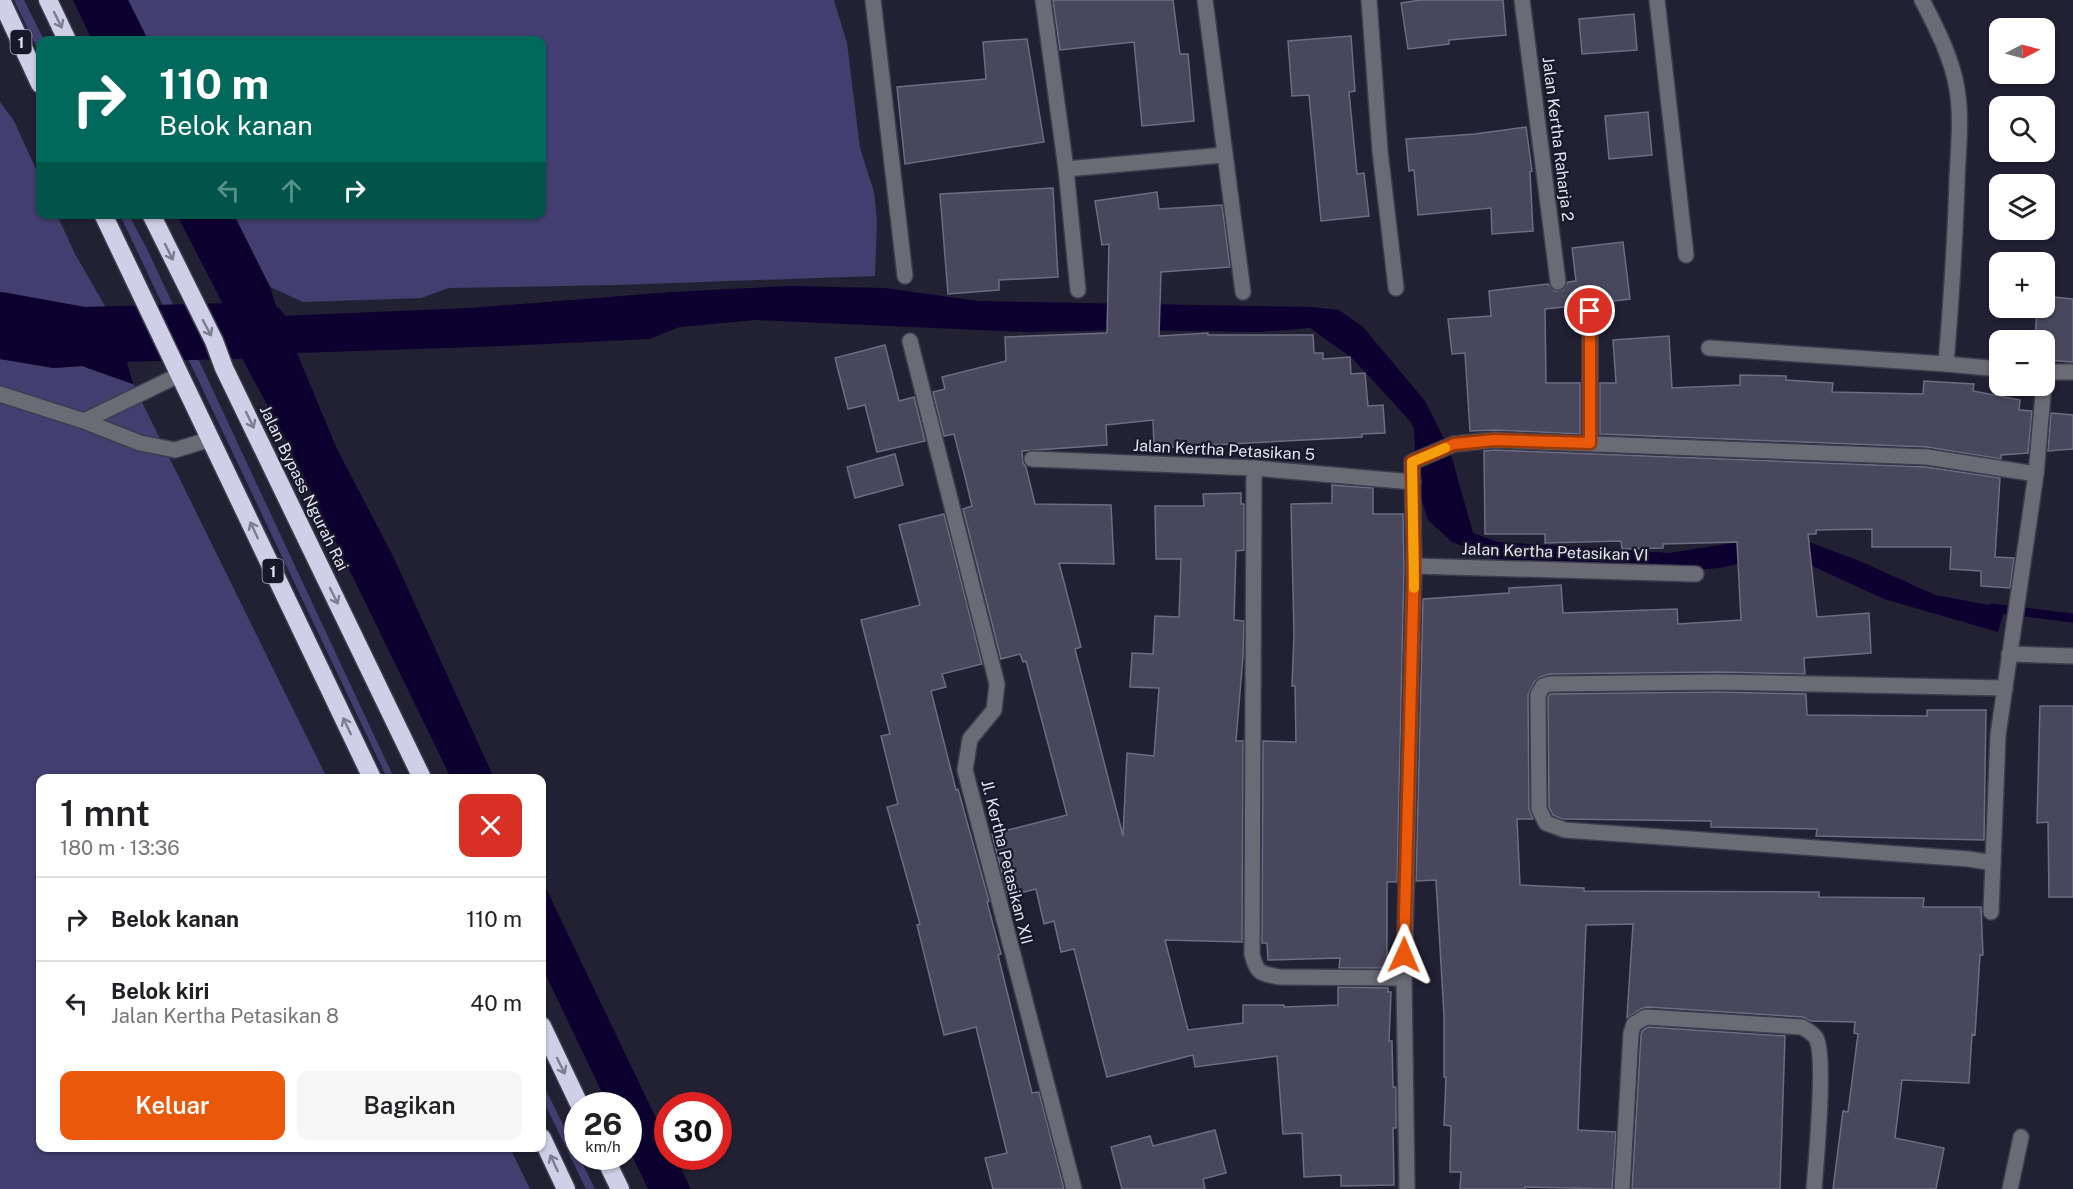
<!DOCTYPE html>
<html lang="id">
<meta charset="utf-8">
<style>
body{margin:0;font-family:"Public Sans",sans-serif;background:#f6f6f6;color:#202124;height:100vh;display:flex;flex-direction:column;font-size:22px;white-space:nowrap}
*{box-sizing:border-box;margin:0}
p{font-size:20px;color:#757577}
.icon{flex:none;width:33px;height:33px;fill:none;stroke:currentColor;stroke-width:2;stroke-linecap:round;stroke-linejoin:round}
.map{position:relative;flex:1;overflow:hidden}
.drawer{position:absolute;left:36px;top:774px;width:510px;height:378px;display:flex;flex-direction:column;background:#fff;border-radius:12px;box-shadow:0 2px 4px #0004}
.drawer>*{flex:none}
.top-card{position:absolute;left:36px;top:36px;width:510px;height:183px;border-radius:12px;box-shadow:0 2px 4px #0004;background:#00695c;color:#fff;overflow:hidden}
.needle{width:39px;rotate:84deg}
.tools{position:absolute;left:1989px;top:18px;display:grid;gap:12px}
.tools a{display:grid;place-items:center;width:66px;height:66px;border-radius:12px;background:#fff;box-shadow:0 2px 4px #0004;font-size:30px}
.speed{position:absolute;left:564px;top:1092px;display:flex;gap:12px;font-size:30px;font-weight:700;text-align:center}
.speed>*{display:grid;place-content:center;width:78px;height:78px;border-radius:50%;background:#fff;box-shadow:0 2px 4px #0004;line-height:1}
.speed small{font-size:15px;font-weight:400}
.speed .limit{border:9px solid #d22;background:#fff;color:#111}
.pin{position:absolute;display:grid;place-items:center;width:51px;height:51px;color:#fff;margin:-26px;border:3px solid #fff;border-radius:50%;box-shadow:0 2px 6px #0007}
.me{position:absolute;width:66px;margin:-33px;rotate:1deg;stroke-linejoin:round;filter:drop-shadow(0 0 4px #0008)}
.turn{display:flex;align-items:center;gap:21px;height:126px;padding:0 24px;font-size:27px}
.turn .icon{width:78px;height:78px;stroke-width:2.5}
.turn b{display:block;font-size:42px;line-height:51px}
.lanes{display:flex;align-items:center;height:57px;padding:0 24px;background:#0003;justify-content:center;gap:30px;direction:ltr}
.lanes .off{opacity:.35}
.round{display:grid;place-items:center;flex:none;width:63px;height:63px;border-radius:12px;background:#f6f6f6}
.overview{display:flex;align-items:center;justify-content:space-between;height:102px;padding:0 24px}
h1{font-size:36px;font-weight:600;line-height:45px}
.button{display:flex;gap:12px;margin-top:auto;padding:12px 24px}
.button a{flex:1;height:69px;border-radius:12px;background:#ea580c;color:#fff;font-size:24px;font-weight:600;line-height:69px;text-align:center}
.button a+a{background:#f6f6f6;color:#202124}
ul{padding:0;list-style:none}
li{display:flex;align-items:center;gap:18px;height:84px;padding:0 24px;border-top:2px solid #e0e0e0}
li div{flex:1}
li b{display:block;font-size:22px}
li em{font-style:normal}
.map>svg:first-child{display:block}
.green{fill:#423e6f}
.water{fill:#0d0130}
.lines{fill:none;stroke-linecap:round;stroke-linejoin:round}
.stream{stroke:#0d0130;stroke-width:9}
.river{stroke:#0d0130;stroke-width:56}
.building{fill:#48475c;stroke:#6c6c82;stroke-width:1.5}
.minor-casing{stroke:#3d3c4e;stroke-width:18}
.highway-casing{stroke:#3d3c4e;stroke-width:21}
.minor{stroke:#6b6b75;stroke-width:15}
.highway{stroke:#cfcfe8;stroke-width:18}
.oneway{stroke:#7d7d92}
.route-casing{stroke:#983908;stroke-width:15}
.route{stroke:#ea580c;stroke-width:10}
.slow{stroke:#f59e0b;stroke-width:10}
.labels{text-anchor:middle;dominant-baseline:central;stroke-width:4.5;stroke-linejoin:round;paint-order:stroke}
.shield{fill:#19182a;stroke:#a8a8b5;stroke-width:1.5}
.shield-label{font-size:15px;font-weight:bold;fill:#e5e5f1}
.street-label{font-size:16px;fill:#e5e5f1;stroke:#19182a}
</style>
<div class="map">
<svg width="2073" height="1189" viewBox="0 0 2073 1189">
<rect width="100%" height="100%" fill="#222134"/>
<g class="green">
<path d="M14 0H24L44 40H40V54Z"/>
<path d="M128 0H834L847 43 860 148 874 192 877 221 875 276 616 285 449 288 421 298 303 302 270 287 234 215 542 214V40H148Z"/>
<path d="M0 102 14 121 40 178V214L57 215 75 254 109 313 99 324H87L46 310 0 307Z"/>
<path d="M120 215H129L147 249 394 778H387Z"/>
<path d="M0 359 54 368 82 366 133 384 327 778H40V1148H510L530 1189H0Z"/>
<path d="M542 1082 595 1189H586L542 1098Z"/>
</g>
<g class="water">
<path d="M73 0H128L148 40H92Z"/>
<path d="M177 215H234L270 287 279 316 470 308 671 292 788 286 885 288 978 301 1312 307 1339 310 1363 327 1425 401 1450 451 1473 533 1498 542 1669 553 1778 536 1801 539 1862 562 1935 595 2005 608 1998 632 1884 599 1797 559 1767 558 1719 568 1678 571 1587 568 1494 559 1452 542 1428 520 1416 482 1414 428 1410 421 1353 359 1310 328 1259 332 1123 330 1026 332 756 320 680 327 649 339 505 346 297 353 337 449 394 558 494 778H451L285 438 244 362 225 308Z"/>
<path d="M0 307 46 310 87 324H99L109 313 122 345 133 384 82 366 54 368 0 359Z"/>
<path d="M542 880 667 1141 668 1156 675 1157 691 1189H648L629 1149 628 1106 608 1105 542 967Z"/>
</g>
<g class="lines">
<path class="stream" d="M1992 608 2073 618"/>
<path class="river" d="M0 320 83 335 261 330"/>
</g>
<g class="building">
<path d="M1053 0H1173L1180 54H1188L1194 121 1142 126 1134 42 1060 50Z"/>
<path d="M1421 0H1503L1506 35 1449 40V44L1408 49 1401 3Z"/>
<path d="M1634 14 1637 50 1582 54 1579 19Z"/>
<path d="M1351 36 1355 91 1349 92 1357 174 1364 173 1369 216 1321 221 1309 95 1292 96 1288 41Z"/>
<path d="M1027 39 1044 142 905 164 897 87 986 79 983 42Z"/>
<path d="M1648 112 1652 155 1609 159 1605 116Z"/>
<path d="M1526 127 1532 171 1530 172 1533 231 1492 234 1491 208 1418 215 1414 170 1409 171 1406 139 1475 134Z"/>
<path d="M1053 188 1058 277 999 280V290L948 294 940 194Z"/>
<path d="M1157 192 1159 209 1222 205 1230 267 1161 272 1159 336 1208 333V335H1313L1314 353H1323V359L1350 357 1351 374 1365 373 1368 406 1383 405 1385 433 1362 434V437L1154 448 1153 420 1106 425 1107 445 1022 451 1023 463 1026 467 1035 504 1111 505 1114 564 1059 563 1081 647 1075 649 1123 836 1127 753 1154 756 1159 688 1130 687 1132 653 1153 654 1155 616 1179 617 1181 559H1156L1155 506H1204L1203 494 1241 493V504H1244V550L1236 551 1234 620 1244 621 1243 656 1236 741H1243L1242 942 1165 940 1188 1030 1243 1023V1005H1284V1007L1338 1005V987L1388 988V992H1391L1389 1041H1392L1393 1087H1396V1128H1393L1394 1185 1341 1186V1175L1304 1177 1302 1133 1283 1134 1277 1056 1195 1067 1193 1055 1107 1077 1074 949 1061 952 1054 921 1044 924 1036 889 1008 896 992 834 1067 815 1026 661 1023 662 1020 654 1001 659 963 509 972 506 965 477 954 434 944 436 933 392 945 389 942 377 1006 361 1005 337 1107 333 1109 244 1102 245 1095 201Z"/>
<path d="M1623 242 1630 299 1596 303 1589 301 1583 305 1545 309 1546 383H1580V434L1495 430 1470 431 1465 353 1452 354 1448 319 1491 316 1489 291 1548 284 1555 291 1563 290 1568 282 1576 281 1572 248Z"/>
<path d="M2044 296 2073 299V362L2044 360V340H2035L2037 308H2044Z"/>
<path d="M1669 336 1672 388 1740 385V375L1786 376V380L1833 383 1832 392 1923 394 1924 381 1974 384 1973 391 2020 400 2019 410 2032 411 2028 453 2001 455V459L1927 447 1600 434V383H1616L1613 340Z"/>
<path d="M885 345 899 401 914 397 925 441 877 452 865 405 848 409 835 358Z"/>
<path d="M2051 413 2073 415V449L2048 451Z"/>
<path d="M1495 450 1926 467 2000 478 1995 557 2014 558 2010 588 1981 586V571L1950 569 1951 547H1872V529L1816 530V534H1808L1817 617 1869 613 1871 653 1804 658 1805 674 1719 672 1550 674 1540 677 1535 681 1528 695 1529 809 1533 819H1517L1520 885 1584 888V891L1819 892V897L1924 898 1923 907H1981L1983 955H1980L1975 1035 1972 1034 1969 1083 1902 1080 1895 1138 1944 1148 1936 1189H1833L1843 1111 1848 1112 1858 1034 1854 1033 1855 1022 1810 1021 1803 1017 1647 1007 1641 1009 1627 1018 1633 924 1586 925 1578 1130 1616 1132 1612 1189 1525 1187V1189H1460L1461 1172H1450L1451 1126 1444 1125 1446 1077H1444V1015L1436 880 1416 881 1423 599 1509 593V588L1561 585 1563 613 1677 609 1678 624 1741 620 1737 542 1663 544V548L1622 549 1621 541 1545 543V534H1485L1484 451Z"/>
<path d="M895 454 903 485 855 498 847 467Z"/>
<path d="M1332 485 1373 488V514H1403L1404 566 1397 882H1387V968H1339L1340 958 1268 960 1267 943H1262L1263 741 1296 742 1295 686H1292L1294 634 1291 504 1332 503Z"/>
<path d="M944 514 982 664 942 674 946 687 931 691 956 790 958 789 989 901 987 902 1001 954 998 955 1032 1093 1039 1092 1064 1189H993L985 1158 1007 1153 976 1027 944 1035 917 925 920 924 887 807 898 804 881 736 890 734 861 620 920 605 899 525Z"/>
<path d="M1719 692 1806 694 1807 715 1927 716V710H1986L1984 840 1816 836 1817 829 1711 827V821L1562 819 1553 815 1549 807 1548 697 1550 694Z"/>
<path d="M2040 706H2073V897H2049L2048 822 2037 823Z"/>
<path d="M1648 1027 1785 1036 1780 1189H1632L1641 1035 1642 1031Z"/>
<path d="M1215 1130 1226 1173 1203 1179 1205 1189H1122L1111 1147 1150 1136 1153 1146Z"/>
</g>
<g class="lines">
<defs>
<g id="minor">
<path d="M873 0 905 276"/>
<path d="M1043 0 1066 169 1078 290"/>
<path d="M1205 0 1243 292"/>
<path d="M1369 0 1380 151 1396 288"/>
<path d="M1522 0 1558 282"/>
<path d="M1657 0 1686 255"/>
<path d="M1922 0C1936 27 1952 58 1957 89 1962 119 1958 151 1957 181 1955 242 1951 303 1946 364"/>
<path d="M1066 169 1224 155"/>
<path d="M910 341 997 684 994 710 970 739 965 770 1074 1189"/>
<path d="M1709 348 1946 364 2000 369"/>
<path d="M2044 372H2073"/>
<path d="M0 394 84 421 140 443 175 450 211 439"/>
<path d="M84 421 179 375"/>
<path d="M1590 443V311"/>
<path d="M1032 459 1254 468 1413 482"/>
<path d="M1254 468 1252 954C1257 974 1260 973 1279 977L1404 978"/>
<path d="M1414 566 1696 574"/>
<path d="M2009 654 2073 656"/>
<path d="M1993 863 1969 859 1565 830 1546 823 1539 809 1538 695 1543 686 1550 684 1719 682 2005 688"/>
<path d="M1991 912 1998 735 2036 474 2043 395 2042 386"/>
<path d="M1407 1189 1404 978 1414 566 1412 462 1454 444 1495 440 1927 457 2036 474"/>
<path d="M1622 1189 1631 1033 1634 1024 1646 1017 1802 1027C1807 1030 1813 1033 1816 1038 1826 1054 1816 1164 1814 1189"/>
<path d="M2010 1189 2021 1137"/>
</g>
<g id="highway">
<path d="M1 0 40 84"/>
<path d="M48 0 67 40"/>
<path d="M103 214 372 778"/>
<path d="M151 214 214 341 224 368 422 778"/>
<path d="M542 1026 580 1106"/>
<path d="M542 1138 566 1189"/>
<path d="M604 1156 620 1189"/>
</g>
</defs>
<use href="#minor" class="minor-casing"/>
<use href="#highway" class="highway-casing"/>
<use href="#minor" class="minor"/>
<use href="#highway" class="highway"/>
</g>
<defs><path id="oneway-shaft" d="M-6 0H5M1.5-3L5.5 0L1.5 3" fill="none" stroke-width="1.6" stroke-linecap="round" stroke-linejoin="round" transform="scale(1.5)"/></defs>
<g class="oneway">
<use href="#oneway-shaft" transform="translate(58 20) rotate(64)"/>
<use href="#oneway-shaft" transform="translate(169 252) rotate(64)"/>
<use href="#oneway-shaft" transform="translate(207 328) rotate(62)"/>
<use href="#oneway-shaft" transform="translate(250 420) rotate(64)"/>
<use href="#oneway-shaft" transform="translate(254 530) rotate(-115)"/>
<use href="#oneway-shaft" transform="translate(334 596) rotate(64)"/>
<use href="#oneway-shaft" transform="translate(347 726) rotate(-115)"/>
<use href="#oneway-shaft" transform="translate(561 1066) rotate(64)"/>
<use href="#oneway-shaft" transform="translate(554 1163) rotate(-115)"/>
</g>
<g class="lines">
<defs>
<path id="route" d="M1404 955 1414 566 1412 462 1454 444 1495 440 1590 443V311"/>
</defs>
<use href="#route" class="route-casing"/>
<use href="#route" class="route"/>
<path class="slow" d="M1414 588 1412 462 1445 448"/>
</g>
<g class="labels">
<g class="shield">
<rect x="10.5" y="30" width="21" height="24" rx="4.5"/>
<rect x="262.5" y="559" width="21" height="24" rx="4.5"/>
</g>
<g class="shield-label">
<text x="21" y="42">1</text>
<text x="273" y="571">1</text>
</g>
<g class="street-label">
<text transform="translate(1558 139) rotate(83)">Jalan Kertha Raharja 2</text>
<text transform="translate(1224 450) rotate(3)">Jalan Kertha Petasikan 5</text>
<text transform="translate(304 488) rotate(64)">Jalan Bypass Ngurah Rai</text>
<text transform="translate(1555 552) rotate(2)">Jalan Kertha Petasikan VI</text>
<text transform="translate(1007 862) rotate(76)">Jl. Kertha Petasikan XII</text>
</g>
</g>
</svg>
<div class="tools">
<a><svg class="needle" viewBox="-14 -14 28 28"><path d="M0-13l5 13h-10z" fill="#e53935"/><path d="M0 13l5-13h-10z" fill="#757577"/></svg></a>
<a><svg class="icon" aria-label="search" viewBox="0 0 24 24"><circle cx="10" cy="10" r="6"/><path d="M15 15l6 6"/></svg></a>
<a><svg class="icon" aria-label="layers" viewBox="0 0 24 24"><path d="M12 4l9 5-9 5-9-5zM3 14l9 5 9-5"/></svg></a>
<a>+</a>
<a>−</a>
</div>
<div class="speed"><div>26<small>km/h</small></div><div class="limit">30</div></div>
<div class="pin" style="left:1590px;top:311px;background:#d93025"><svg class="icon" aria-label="arrive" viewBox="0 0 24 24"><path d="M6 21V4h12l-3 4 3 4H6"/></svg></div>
<svg class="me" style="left:1404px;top:955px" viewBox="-20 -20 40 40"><path d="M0-17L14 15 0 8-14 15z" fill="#ea580c" stroke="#fff" stroke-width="4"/></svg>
<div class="top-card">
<div class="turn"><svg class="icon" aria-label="right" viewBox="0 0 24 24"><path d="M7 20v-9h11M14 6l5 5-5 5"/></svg><div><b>110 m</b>Belok kanan</div></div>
<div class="lanes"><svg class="icon off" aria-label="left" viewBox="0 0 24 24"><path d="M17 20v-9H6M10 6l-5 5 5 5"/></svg><svg class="icon off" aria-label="ahead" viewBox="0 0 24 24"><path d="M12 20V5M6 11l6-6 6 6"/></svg><svg class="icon" aria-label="right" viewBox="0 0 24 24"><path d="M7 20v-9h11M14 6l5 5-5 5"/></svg></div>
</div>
<section class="drawer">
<div class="overview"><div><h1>1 mnt</h1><p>180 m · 13:36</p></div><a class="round" style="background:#d93025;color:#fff"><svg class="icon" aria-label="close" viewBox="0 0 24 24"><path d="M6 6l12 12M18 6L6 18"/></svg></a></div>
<ul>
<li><svg class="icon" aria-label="right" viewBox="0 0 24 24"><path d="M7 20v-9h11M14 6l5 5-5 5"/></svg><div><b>Belok kanan</b></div><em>110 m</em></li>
<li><svg class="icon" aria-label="left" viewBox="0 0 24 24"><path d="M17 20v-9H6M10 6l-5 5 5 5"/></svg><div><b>Belok kiri</b><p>Jalan Kertha Petasikan 8</p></div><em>40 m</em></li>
</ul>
<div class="button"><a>Keluar</a><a>Bagikan</a></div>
</section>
</div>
